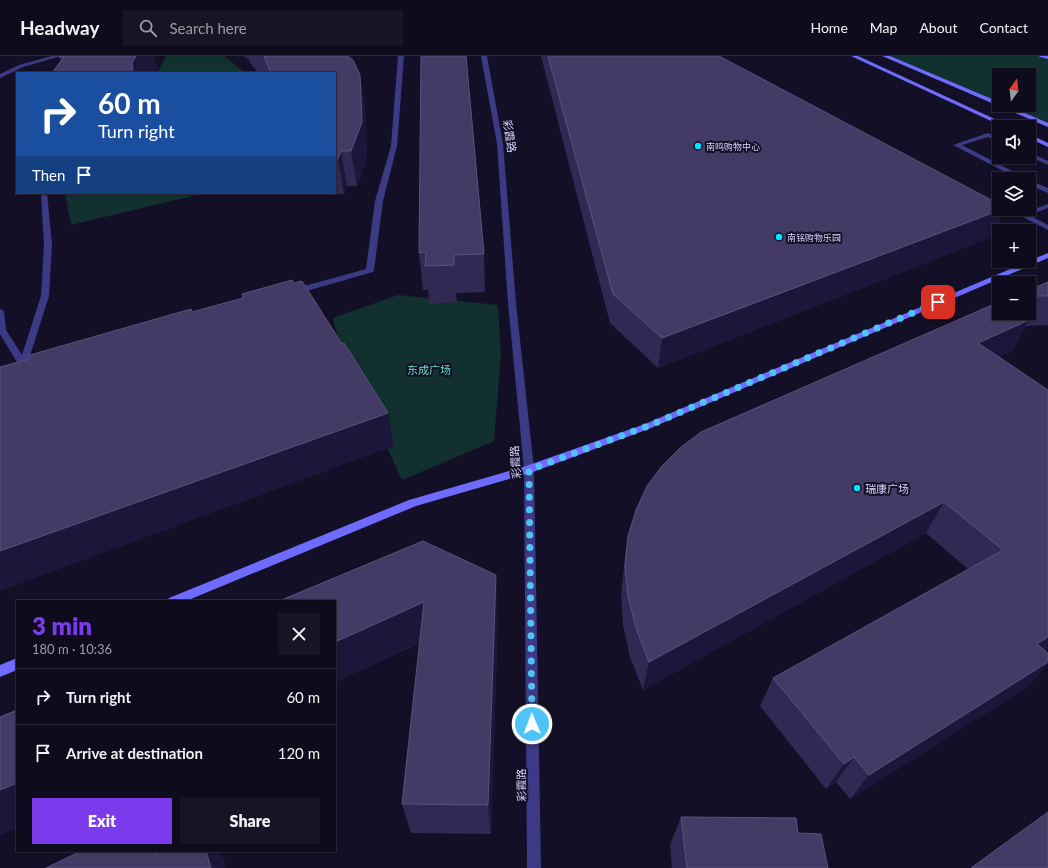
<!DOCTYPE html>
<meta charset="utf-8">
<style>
body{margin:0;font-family:Lato,"Noto Sans SC",sans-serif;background:#171425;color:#f1f3f6;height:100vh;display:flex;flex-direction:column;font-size:15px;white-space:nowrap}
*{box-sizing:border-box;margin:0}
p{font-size:13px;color:#9b9ba3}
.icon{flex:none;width:22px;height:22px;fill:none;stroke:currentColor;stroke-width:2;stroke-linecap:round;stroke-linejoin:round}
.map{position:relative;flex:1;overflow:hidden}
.side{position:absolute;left:16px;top:544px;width:320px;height:252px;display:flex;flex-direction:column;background:#0e0b1c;border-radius:0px;box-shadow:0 1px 3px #0004,0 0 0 1px #2e2b3b}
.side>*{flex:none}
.guide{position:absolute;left:16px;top:16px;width:320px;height:122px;border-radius:0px;box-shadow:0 1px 3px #0004,0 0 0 1px #2e2b3b;background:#1a4fa0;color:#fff;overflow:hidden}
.needle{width:26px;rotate:15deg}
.tools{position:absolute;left:992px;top:12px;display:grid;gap:8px}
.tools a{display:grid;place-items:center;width:44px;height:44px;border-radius:0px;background:#0e0b1c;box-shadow:0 1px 3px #0004,0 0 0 1px #2e2b3b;font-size:20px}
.pin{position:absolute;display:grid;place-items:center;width:34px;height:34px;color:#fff;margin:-17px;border-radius:8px;box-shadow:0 2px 6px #0006}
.me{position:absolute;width:44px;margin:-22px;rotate:359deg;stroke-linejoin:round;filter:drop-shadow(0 0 3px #0008)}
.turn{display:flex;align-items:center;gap:14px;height:84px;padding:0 16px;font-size:18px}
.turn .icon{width:52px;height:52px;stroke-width:2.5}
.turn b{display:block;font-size:28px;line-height:34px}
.then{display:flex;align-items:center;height:38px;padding:0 16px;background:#0003;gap:8px;font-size:15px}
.round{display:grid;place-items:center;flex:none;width:42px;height:42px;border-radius:0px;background:#171425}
.summary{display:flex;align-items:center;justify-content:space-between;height:68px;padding:0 16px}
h1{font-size:24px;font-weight:800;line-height:30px;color:#7c3aed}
.button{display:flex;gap:8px;margin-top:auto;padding:8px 16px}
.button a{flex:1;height:46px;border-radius:0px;background:#7c3aed;color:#fff;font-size:16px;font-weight:800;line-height:46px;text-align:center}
.button a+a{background:#171425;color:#f1f3f6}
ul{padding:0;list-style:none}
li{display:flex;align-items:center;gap:12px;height:56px;padding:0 16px;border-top:1px solid #2e2b3b}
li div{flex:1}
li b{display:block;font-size:15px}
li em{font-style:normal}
header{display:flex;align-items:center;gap:24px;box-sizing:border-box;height:56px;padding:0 20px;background:#0e0b1c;border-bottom:1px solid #2e2b3b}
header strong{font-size:19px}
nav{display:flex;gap:22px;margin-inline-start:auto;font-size:14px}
.search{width:280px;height:36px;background:#171425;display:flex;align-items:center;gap:10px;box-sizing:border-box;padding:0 14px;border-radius:0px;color:#9b9ba3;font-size:15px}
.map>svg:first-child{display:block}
.green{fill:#12302f}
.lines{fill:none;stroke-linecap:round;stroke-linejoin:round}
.lane{fill:#3d3a85;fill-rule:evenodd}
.street{fill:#3d3a85;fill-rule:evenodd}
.secondary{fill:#6f6bff;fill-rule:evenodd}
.wall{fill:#312854}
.shaded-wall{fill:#1d163a}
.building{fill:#433a66;stroke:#5a527e}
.route{stroke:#4fc3f7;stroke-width:7;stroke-dasharray:0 12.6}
.poi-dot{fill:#00e5ff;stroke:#130f26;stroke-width:1.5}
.labels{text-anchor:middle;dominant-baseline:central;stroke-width:4;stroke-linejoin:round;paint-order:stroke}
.far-poi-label{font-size:9px;fill:#d9d4ff;stroke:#130f26;text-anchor:start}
.street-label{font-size:11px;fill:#d9d4ff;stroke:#130f26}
.park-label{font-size:11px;fill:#5fe0c0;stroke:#130f26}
.poi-label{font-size:11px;fill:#d9d4ff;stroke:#130f26;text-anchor:start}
</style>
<header>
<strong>Headway</strong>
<div class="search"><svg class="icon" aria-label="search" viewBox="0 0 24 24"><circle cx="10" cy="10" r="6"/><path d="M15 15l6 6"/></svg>Search here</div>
<nav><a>Home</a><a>Map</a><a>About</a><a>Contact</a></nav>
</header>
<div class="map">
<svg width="1048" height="812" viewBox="0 0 1048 812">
<rect width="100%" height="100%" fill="#130f26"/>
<g class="green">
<path d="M166 0H224L246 17H157Z"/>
<path d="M889 0H1048V68L1004 49H1029V19H999V47Z"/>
<path d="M65 137H205L71 169Z"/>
<path d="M398 239 498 249 501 297 494 385 402 424 340 290 333 262Z"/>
</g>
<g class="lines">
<g class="lane">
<path d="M52 0H61L23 11 0 22V18L19 9Z"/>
<path d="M398 0H404L397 90 383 145 374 214 373 216 296 238H290V234L366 213 375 145 391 90Z"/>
<path d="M988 77 999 82V86L988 81 962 89 1027 123H1019L953 89Z"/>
<path d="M1029 96 1048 105V109L1029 100Z"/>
<path d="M1029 124 1048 132V137L1029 129Z"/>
<path d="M41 137H47L52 189 49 240 27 309 23 312 20 311 0 278V253L4 255 6 274 22 299 41 240 44 189Z"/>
<path d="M1048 148V152L1029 159 1048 169V174L1019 159Z"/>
</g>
<path class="street" d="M481 0H487L503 88 516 247 534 413 541 812H527L524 413 508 247 497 88Z"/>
<g class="secondary">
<path d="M851 0H858L1012 71H1004Z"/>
<path d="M882 0H890L999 46V49H1006L1048 67V71Z"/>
<path d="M1039 0H1048V3L1040 1Z"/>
<path d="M1029 78 1048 87V91L1029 82Z"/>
<path d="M1048 197V202L651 372 533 416 416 450 186 545H167L169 542 409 444 526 410 645 368Z"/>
<path d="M17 602V614L0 621V609Z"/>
</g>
</g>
<g class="wall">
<path d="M60 0 158 11 155 17H54L61 5 59 1Z"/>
<path d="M243 0H348L360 19 365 52 367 101 357 130H347L344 138 266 137H335V17H258L250 7 249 4Z"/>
<path d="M421 0 484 198 485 236 456 237 457 246 429 248 428 234H423L419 197Z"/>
<path d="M541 0H719L999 153H1005L992 181 658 312 610 267Z"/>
<path d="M1048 226V269L1026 270 1012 295 999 301 1048 334V591L1044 594 1048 597V608L1027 631 850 743 836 726 826 733 760 650 773 622 968 513 926 477 643 634 630 601 623 569 621 539 624 511 628 480 999 257H1029V234Z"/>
<path d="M335 545 498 556 491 778 411 777 402 748 420 587 335 626Z"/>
<path d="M681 761 798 777 828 812H672L670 789Z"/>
</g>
<g class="shaded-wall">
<path d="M136 0H154L158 11 155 17H133L132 7Z"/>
<path d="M360 19 365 52 367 101 357 130 351 95Z"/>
<path d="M341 95 347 130 344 138 338 103Z"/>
<path d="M1003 153H1005L992 181 658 312 662 282Z"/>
<path d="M1029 264 1012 295 962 319 978 287Z"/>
<path d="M388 357 394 390 0 535V495Z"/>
<path d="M944 446 926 477 643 634 649 606Z"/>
<path d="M496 519 498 556 491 778 488 749Z"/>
<path d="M424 546 430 582 335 626V586Z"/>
<path d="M1048 581V591L1012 616 1037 588Z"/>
<path d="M1048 606V608L1027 631 850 743 869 719Z"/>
<path d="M854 701 836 726 826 733 844 708Z"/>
<path d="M17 727V772L0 780V734Z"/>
<path d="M154 795H174L155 798Z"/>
<path d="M206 795H217L224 803 226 812H211Z"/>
</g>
<g class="building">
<path d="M60 0H136L132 7 133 17H54V14L64 1H59Z"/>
<path d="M264 0H348L353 4 360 19 362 66 351 95H341L338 103H335V17H271Z"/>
<path d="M421 0H466L484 198 454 199V209L425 210 426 196 419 197Z"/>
<path d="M548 0H719L999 148V153H1003L662 282 613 238Z"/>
<path d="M292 224 294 227 302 225 342 288 344 287 388 357 0 495V311L30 303V299L191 253 192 256 243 242 242 238Z"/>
<path d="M1048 226V240H1029V234Z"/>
<path d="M999 246V257H1023L1029 264 978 287 1048 334V581L1037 588 1048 597V606L869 719 854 701 844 708 773 622 1003 494 944 446 649 606 636 572 628 540 625 509 628 480 636 454 647 430 662 410 680 392 701 376Z"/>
<path d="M423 485 496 519 488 749 402 748 424 546 335 586V545H279Z"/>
<path d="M17 654V727L0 734V661Z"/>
<path d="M1048 756V812H971Z"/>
<path d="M681 761 796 762 798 777 821 778 828 812H687Z"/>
<path d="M81 795H154L155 798 161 795H206L211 812H46Z"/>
</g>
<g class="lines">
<path class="route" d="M532 668 529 414 648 370 938 246"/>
</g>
<g class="poi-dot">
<circle cx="698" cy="90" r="4"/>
<circle cx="779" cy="181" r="4"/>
<circle cx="857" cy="432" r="4"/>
</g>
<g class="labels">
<g class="far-poi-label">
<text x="706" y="90">南鸣购物中心</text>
<text x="787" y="181">南铭购物乐园</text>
</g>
<g class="street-label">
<text transform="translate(510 80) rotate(81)">彩霞路</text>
<text transform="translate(515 406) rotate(-94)">彩霞路</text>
<text transform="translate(521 729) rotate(-91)">彩霞路</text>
</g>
<g class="park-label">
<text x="429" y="313">东成广场</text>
</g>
<g class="poi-label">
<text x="865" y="432">瑞康广场</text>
</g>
</g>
</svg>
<div class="tools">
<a><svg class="needle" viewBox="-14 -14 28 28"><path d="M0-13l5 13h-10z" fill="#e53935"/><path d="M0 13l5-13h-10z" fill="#9b9ba3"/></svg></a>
<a><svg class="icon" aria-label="sound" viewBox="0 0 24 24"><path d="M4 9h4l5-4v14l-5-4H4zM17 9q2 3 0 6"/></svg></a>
<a><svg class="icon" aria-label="layers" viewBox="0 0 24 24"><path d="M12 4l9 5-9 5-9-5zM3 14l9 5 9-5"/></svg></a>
<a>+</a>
<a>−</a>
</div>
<div class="pin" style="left:938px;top:246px;background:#d93025"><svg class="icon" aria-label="arrive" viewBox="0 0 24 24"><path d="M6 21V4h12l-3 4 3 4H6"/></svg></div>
<svg class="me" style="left:532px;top:668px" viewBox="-20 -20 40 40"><circle r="17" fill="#4fc3f7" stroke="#fff" stroke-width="3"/><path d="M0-11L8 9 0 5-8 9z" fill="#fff"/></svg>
<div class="guide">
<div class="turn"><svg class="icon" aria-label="right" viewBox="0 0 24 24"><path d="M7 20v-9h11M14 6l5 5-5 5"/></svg><div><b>60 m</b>Turn right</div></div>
<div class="then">Then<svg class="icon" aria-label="arrive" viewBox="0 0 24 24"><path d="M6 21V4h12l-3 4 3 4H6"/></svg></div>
</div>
<section class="side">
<div class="summary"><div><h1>3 min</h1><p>180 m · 10:36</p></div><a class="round"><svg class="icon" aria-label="close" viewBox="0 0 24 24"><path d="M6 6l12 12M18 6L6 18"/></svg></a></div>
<ul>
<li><svg class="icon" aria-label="right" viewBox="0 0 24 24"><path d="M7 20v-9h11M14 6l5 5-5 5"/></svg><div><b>Turn right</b></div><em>60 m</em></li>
<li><svg class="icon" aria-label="arrive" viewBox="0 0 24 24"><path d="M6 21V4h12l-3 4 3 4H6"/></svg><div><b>Arrive at destination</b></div><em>120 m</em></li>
</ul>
<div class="button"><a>Exit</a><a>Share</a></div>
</section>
</div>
